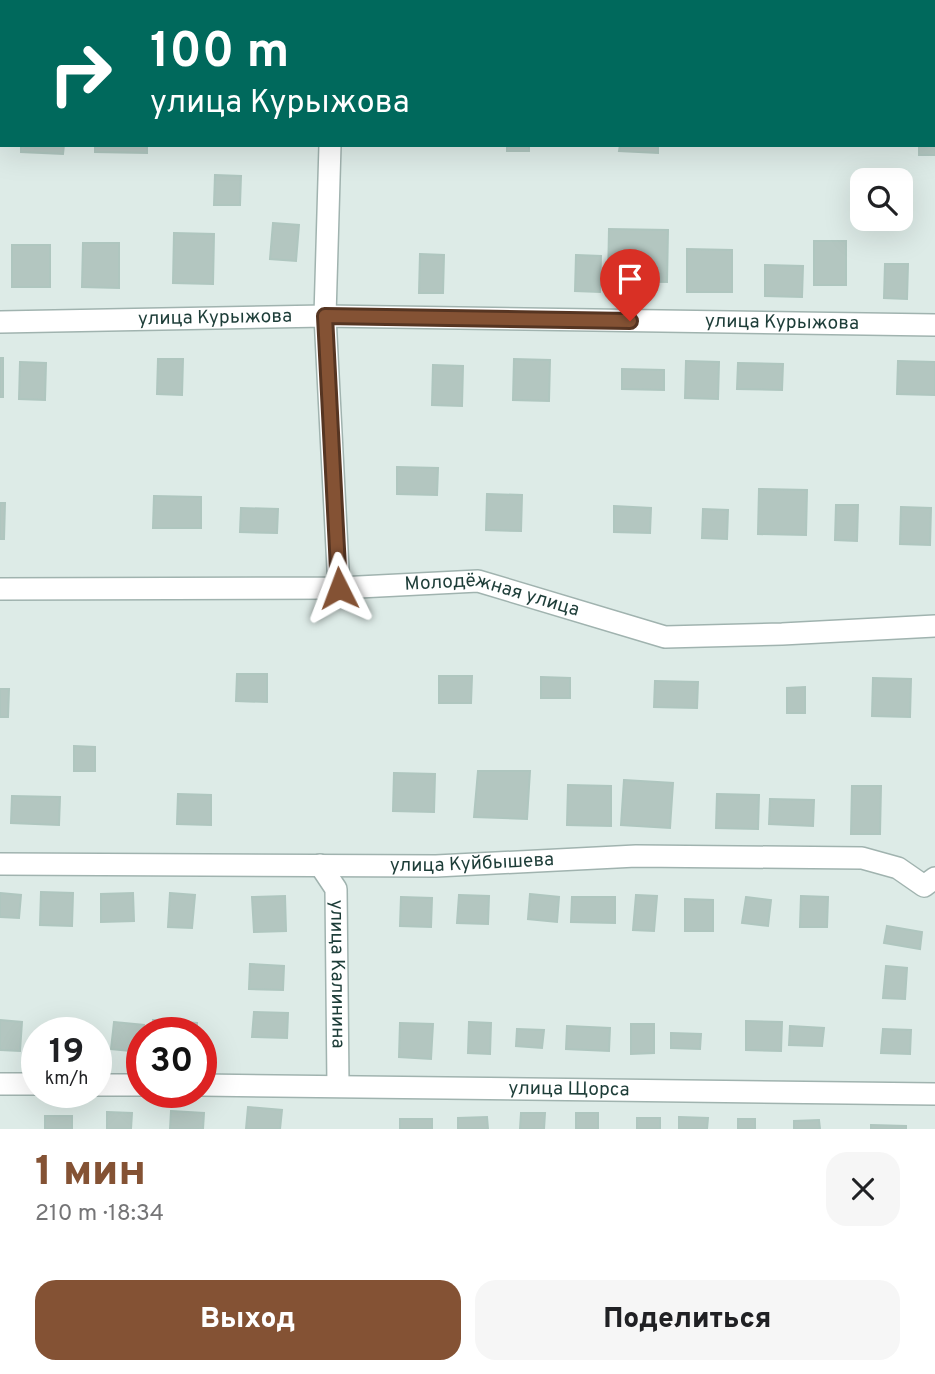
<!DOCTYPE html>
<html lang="ru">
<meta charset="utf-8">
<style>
body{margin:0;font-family:Overpass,sans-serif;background:#f6f6f6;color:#202124;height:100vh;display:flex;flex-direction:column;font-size:26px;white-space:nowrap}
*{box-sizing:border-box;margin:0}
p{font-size:23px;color:#757577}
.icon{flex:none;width:38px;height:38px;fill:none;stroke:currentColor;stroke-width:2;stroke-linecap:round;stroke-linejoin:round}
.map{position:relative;height:1129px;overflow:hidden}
.drawer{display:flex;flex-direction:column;background:#fff;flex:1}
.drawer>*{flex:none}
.top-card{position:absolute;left:0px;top:0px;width:936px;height:147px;box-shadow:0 7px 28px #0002;background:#00695c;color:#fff;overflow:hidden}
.tools{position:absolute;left:850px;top:168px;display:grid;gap:14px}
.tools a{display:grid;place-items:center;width:63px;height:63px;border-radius:14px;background:#fff;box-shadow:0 7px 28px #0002;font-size:35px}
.speed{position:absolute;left:21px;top:1017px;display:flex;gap:14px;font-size:35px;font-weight:700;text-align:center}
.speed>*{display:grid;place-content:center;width:91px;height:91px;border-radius:50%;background:#fff;box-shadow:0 7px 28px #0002;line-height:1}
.speed small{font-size:18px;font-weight:400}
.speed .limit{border:10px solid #d22;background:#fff;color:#111}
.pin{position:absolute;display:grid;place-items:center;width:60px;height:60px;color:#fff;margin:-72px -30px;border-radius:50% 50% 50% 0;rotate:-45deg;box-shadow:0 0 7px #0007}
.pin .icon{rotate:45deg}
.me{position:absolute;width:77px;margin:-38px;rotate:357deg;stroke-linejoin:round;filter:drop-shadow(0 0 5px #0008)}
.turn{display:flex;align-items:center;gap:24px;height:147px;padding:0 35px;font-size:32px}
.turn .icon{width:91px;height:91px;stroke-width:2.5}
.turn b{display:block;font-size:49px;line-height:60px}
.round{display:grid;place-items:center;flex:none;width:74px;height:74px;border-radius:21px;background:#f6f6f6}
.head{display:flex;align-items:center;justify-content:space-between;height:119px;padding:0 35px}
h1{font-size:42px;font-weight:800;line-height:52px;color:#845234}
.primary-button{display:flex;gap:14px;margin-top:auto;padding:14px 35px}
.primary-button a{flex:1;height:80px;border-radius:21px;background:#845234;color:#fff;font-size:28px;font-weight:800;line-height:80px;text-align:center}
.primary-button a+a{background:#f6f6f6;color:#202124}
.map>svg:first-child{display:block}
.building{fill:#b3c6c0;stroke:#afc6bf;stroke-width:2}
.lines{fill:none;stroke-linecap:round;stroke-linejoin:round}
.street-casing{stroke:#a0b3af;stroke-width:24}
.street{stroke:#fff;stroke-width:21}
.route-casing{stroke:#563522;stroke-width:18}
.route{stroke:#845234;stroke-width:12}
.labels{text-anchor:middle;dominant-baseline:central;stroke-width:7;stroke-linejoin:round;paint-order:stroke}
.street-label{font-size:19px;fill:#1d3d38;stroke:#eef8f4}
</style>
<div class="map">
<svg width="935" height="1129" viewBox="0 0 935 1129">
<rect width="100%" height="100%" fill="#ddebe7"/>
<g class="building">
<rect x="234" y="0" width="50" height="2"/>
<rect x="501" y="0" width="54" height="2"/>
<path d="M935 120V155H919V145H934Z"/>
<path d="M21 145H64L63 154 21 152Z"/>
<path d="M95 145H147V153L95 152Z"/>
<rect x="507" y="145" width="22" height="6"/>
<path d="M620 145H658V153L619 151Z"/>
<path d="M215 175 241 176 240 205H214Z"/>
<path d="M273 223 299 225 296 261 270 259Z"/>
<path d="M609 229 668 230 667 282 608 281Z"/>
<path d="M174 233 214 234 213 284 173 283Z"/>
<rect x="814" y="241" width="32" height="44"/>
<path d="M83 243H119V288L82 287Z"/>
<rect x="12" y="245" width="38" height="42"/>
<path d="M687 249 732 250V292H687Z"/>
<path d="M420 254 444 255 443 293H419Z"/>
<path d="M576 255 601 256 600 292 575 291Z"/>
<path d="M885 264H908L907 299 884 298Z"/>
<path d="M765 265 803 266 802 297 765 296Z"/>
<rect x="0" y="358" width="3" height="39"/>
<path d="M158 359H183L182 395 157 394Z"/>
<path d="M514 359 550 360 549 401 513 400Z"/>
<path d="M686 361 719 362 718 399 685 398Z"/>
<path d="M898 361 935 362V395L897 394Z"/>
<path d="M20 362 46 363 45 400 19 399Z"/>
<path d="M738 363 783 364 782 390 737 389Z"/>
<path d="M433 365 463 366 462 406 432 405Z"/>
<path d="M622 369 664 370V390L622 389Z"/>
<path d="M397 467 438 468 437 495 397 494Z"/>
<path d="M759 489 807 490 806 535 758 534Z"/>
<path d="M487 494 522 495 521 531 486 530Z"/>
<path d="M154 496 201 497V528H153Z"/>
<path d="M0 503H5L4 539H0Z"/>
<path d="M836 505H858L857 541 835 540Z"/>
<path d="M614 506 651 508 650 533 614 532Z"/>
<path d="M901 507 931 508 930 545 900 544Z"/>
<path d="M241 508 278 509 277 533 240 532Z"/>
<path d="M703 509 728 510 727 539 702 538Z"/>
<path d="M237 674H267V702L236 701Z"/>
<path d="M439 676H472L471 703H439Z"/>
<path d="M541 677 570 678V698H541Z"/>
<path d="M873 678 911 679 910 717 872 716Z"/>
<path d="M655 681 698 682 697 708 654 707Z"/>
<path d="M805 687V713H787V688Z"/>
<path d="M0 689H9L8 717H0Z"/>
<path d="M74 746 95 747V771H74Z"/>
<path d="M478 771H530L527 819 474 817Z"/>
<path d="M394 773 435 774 434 812 393 811Z"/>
<path d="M624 780 673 783 670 828 621 825Z"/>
<path d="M568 785 611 786V826L567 825Z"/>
<path d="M852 786H881L880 834H851Z"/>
<path d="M178 794 211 795V825L177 824Z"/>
<path d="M717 794 759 795 758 829 716 828Z"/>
<path d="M12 796 60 797 59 825 11 823Z"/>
<path d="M770 799 814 800 813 826 769 824Z"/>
<path d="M41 892 73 893 72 926 40 925Z"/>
<path d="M0 893 21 895 19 918 0 917Z"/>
<path d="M133 893 134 921 101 922V894Z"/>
<path d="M170 893 195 895 192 928 168 927Z"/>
<path d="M530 894 559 897 557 922 528 919Z"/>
<path d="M459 895 489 896 488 924 457 923Z"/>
<path d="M636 895 657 896 654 931 633 930Z"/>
<path d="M285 896 286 931 254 932 252 897Z"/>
<path d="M801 896 828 897 827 927H800Z"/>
<path d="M401 897 432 898 431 927 400 926Z"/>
<path d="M572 897H615V923L571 922Z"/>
<path d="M746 897 771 900 768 926 742 923Z"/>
<path d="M685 899 713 900V931H685Z"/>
<path d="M887 926 922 932 920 949 884 943Z"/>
<path d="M250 964 284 966 283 990 249 989Z"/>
<path d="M886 966 907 968 905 999 883 998Z"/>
<path d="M254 1012 288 1013 287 1038 252 1037Z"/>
<path d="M0 1020 22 1022 20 1051 0 1050Z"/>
<path d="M153 1020 197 1023V1032H153Z"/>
<path d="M746 1021 782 1022 781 1051 746 1050Z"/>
<path d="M114 1022 144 1025 143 1032H142L141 1052 111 1049Z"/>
<path d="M469 1022 491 1023 490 1054 468 1053Z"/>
<path d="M400 1023 433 1024 431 1059 399 1057Z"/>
<path d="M50 1024 83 1027V1032H49Z"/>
<path d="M631 1024H654V1053L631 1054Z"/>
<path d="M567 1026 610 1028 609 1051 566 1049Z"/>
<path d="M790 1026 824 1028 822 1046 789 1045Z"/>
<path d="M517 1029 544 1030 542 1048 516 1046Z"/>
<path d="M883 1029 911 1030 910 1054 881 1053Z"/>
<path d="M671 1033 701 1034 700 1049 671 1048Z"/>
<path d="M248 1107 282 1110 280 1129H246Z"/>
<path d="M171 1111 204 1113 203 1129H170Z"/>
<path d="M107 1112 132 1113 131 1129H107Z"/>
<path d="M521 1113H545L544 1129H520Z"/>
<rect x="576" y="1113" width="22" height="16"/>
<rect x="45" y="1116" width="27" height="13"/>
<path d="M487 1117 488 1129H458V1118Z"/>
<path d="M679 1117 708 1118 707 1129H679Z"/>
<rect x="637" y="1118" width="23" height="11"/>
<rect x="400" y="1119" width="32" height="10"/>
<rect x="738" y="1119" width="17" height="10"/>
<path d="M819 1120 820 1129H794V1121Z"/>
<path d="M871 1125 906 1126V1129H871Z"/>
</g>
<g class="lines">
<defs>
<g id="street">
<path d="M333 2V0"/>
<path d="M0 84H2"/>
<path d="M934 84H935"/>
<path d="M330 145 325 316 339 588"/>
<path id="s1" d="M0 322 325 316 935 325"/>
<path id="s2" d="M0 589 339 588 478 581 665 637 782 634 935 626"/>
<path id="s3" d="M0 864 436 866 636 856 862 858 898 868 924 886 935 878"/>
<path id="s4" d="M320 865 336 889 338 1086"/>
<path d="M0 1084H37"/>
<path d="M96 1085H142"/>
<path id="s5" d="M201 1085 935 1094"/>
</g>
</defs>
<use href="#street" class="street-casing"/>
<use href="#street" class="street"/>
</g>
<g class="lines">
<defs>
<path id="route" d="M339 588 325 316 630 321"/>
</defs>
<use href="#route" class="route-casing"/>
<use href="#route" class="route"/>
</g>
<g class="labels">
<g class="street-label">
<text stroke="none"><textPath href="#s1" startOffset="215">улица Курыжова</textPath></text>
<text stroke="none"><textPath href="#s1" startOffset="782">улица Курыжова</textPath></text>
<text stroke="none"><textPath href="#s2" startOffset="494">Молодёжная улица</textPath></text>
<text stroke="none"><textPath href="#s3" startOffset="472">улица Куйбышева</textPath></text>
<text stroke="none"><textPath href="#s4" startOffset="114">улица Калинина</textPath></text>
<text stroke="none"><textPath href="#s5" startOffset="368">улица Щорса</textPath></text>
</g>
</g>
</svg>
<div class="tools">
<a><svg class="icon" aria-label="search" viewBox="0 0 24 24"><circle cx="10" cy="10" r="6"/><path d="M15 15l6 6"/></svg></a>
</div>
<div class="speed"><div>19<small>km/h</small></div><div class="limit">30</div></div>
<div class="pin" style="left:630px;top:321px;background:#d93025"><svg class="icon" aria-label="arrive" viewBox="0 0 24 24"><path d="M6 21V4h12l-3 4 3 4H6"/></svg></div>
<svg class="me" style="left:339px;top:588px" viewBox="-20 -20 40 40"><path d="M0-17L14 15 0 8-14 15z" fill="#845234" stroke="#fff" stroke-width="4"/></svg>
<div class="top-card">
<div class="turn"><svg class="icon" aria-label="right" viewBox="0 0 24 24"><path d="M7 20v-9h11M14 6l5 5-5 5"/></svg><div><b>100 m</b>улица Курыжова</div></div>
</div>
</div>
<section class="drawer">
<div class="head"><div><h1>1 мин</h1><p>210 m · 18:34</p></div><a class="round"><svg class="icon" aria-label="close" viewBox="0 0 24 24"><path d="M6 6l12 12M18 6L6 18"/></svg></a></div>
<div class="primary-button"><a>Выход</a><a>Поделиться</a></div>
</section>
